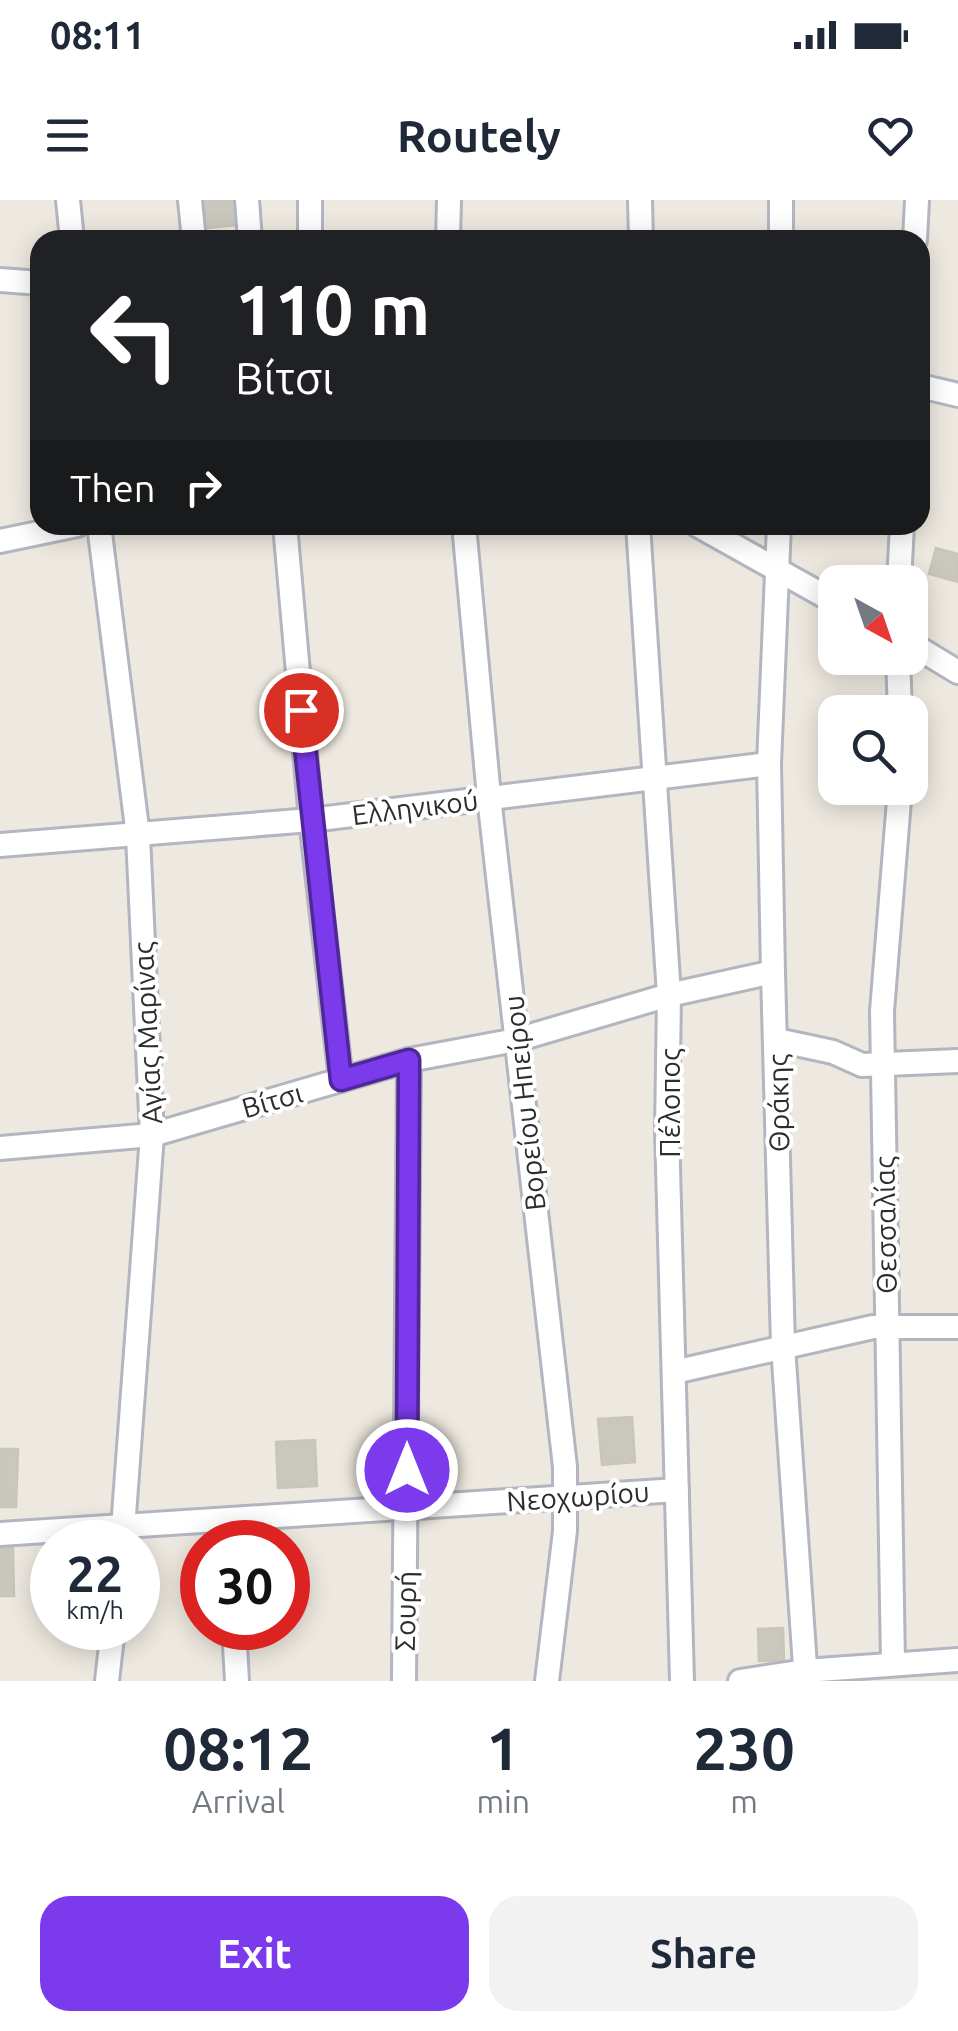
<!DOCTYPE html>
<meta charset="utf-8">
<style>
body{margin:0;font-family:Ubuntu,sans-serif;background:#f2f2f3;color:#1f2937;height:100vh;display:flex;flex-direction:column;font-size:38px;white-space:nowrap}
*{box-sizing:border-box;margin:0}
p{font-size:32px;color:#747a83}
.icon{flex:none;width:55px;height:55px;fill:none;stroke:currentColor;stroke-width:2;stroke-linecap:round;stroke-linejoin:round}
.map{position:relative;height:1481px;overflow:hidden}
.side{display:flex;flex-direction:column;background:#fff;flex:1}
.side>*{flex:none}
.guide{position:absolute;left:30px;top:30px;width:900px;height:305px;border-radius:30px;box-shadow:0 5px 25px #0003;background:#202124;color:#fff;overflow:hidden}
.needle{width:65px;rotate:140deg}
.controls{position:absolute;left:818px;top:365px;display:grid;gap:20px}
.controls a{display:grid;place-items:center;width:110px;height:110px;border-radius:20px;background:#fff;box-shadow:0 5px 25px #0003;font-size:50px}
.speed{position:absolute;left:30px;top:1320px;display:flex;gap:20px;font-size:50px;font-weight:700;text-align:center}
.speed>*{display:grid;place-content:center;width:130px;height:130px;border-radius:50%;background:#fff;box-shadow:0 5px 25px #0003;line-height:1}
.speed small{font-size:25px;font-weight:400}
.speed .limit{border:15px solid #d22;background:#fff;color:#111}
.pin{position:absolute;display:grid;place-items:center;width:85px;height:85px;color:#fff;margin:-42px;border:5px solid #fff;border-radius:50%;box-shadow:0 2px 10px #0007}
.me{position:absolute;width:110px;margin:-55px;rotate:0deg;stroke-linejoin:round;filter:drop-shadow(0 0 8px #0008)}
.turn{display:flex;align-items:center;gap:35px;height:210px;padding:0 40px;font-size:45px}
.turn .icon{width:130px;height:130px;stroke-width:2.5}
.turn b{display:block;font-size:70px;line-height:85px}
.then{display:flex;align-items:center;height:95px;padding:0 40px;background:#0003;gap:20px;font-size:38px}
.eta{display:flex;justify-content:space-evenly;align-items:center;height:170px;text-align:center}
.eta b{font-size:60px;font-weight:700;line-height:70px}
.action{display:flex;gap:20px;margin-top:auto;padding:20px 40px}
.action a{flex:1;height:115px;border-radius:30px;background:#7c3aed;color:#fff;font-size:40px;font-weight:700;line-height:115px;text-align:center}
.action a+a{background:#f2f2f3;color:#1f2937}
.status{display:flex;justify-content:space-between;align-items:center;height:70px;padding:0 50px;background:#fff;direction:ltr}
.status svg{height:28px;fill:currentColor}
header{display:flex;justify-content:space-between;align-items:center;height:130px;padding:0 40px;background:#fff;font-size:45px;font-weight:700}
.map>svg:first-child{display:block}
.building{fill:#cac7be;stroke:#cac5ba;stroke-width:2.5}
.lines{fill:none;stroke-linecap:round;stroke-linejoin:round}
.minor-casing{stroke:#b3b5c0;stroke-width:28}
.minor{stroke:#fff;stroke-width:22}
.route-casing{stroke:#51269a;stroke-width:25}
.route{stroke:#7c3aed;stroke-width:18}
.labels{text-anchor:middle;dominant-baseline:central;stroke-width:8;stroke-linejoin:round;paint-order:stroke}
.street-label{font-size:28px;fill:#2d2d2d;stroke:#fff}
</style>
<div class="status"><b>08:11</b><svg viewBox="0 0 49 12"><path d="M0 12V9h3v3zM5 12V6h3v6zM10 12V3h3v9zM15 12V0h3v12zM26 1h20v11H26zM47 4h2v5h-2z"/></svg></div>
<header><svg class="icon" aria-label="menu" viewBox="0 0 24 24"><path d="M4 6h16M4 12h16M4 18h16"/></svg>Routely<svg class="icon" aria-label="heart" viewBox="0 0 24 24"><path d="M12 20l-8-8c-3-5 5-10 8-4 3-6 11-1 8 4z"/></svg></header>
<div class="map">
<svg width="958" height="1481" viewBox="0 0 958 1481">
<rect width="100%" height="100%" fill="#eee9e0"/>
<g class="building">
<path d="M197 0H236L239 25 200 29Z"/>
<path d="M936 348 958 354V382L929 374Z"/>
<path d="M632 1217 635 1262 602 1265 598 1219Z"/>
<path d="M315 1240 317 1286 278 1288 276 1242Z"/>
<path d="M0 1249H18L16 1307H0Z"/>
<path d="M13 1348 14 1396H0V1349Z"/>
<path d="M783 1428 784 1460 759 1461 758 1429Z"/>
</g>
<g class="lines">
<defs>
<g id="minor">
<path d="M68 0 72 40"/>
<path d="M190 0 194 40"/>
<path d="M247 0 250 40"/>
<path d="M310 0V40"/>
<path d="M640 0 641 40"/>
<path d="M448 40 449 0"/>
<path d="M781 40V0"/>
<path d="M915 40 917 0"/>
<path d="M0 80 40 83"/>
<path d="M920 186 958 195"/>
<path d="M99 325 138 636 152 935 122 1342"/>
<path d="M285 325 311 620 341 880"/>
<path d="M464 325 489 597 565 1267V1331L547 1481"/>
<path d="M638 325 669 795 667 931 682 1481"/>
<path d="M697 325 835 402"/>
<path d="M779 325 769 564 773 772 783 1146 806 1481"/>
<path d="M0 341 77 325"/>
<path d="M899 382 902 325"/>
<path d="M910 443 958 472"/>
<path d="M898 458 900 512"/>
<path d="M0 645 311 620 769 564"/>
<path d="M777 840 833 852 862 865 958 861"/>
<path d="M0 948 152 935 409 860 516 840 669 795 773 772"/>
<path d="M674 1172 873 1127H958"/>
<path d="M0 1334 677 1290"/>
<path d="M234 1428 237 1481"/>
<path d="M893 1463 882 811 900 588"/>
<path d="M107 1481 113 1428"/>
<path d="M404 1481 409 860"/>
<path d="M740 1481 805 1471 958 1460"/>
</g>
</defs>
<use href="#minor" class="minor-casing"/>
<use href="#minor" class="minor"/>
</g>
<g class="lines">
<defs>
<path id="route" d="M301 510 341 880 409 860 407 1270"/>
</defs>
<use href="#route" class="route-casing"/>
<use href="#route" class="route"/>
</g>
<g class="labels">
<g class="street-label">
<text transform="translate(415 607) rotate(-7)">Ελληνικού</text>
<text transform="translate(147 833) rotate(-93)">Αγίας Μαρίνας</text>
<text transform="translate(272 900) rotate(-16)">Βίτσι</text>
<text transform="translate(524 903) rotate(-96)">Βορείου Ηπείρου</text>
<text transform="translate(669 903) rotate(-90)">Πέλοπος</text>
<text transform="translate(778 903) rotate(-91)">Θράκης</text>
<text transform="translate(885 1025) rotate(-91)">Θεσσαλίας</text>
<text transform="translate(578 1296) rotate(-4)">Νεοχωρίου</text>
<text transform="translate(405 1411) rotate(-89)">Σουρή</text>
</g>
</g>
</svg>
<div class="controls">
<a><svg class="needle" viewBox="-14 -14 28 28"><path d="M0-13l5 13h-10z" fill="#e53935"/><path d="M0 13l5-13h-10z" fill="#747a83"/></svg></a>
<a><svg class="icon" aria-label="search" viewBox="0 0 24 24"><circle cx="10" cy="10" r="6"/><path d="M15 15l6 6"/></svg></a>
</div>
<div class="speed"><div>22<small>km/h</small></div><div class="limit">30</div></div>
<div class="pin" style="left:301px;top:510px;background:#d93025"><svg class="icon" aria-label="arrive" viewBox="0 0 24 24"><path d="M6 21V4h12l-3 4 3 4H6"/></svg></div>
<svg class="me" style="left:407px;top:1270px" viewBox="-20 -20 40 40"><circle r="17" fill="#7c3aed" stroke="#fff" stroke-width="3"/><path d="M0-11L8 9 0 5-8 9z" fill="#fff"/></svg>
<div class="guide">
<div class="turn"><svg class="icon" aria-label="left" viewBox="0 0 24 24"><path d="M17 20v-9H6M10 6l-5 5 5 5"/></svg><div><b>110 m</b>Βίτσι</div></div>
<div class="then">Then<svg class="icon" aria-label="right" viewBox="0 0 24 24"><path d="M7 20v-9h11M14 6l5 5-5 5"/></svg></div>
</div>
</div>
<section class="side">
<div class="eta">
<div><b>08:12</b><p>Arrival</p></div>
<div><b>1</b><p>min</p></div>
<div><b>230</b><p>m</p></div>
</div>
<div class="action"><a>Exit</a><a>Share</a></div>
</section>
